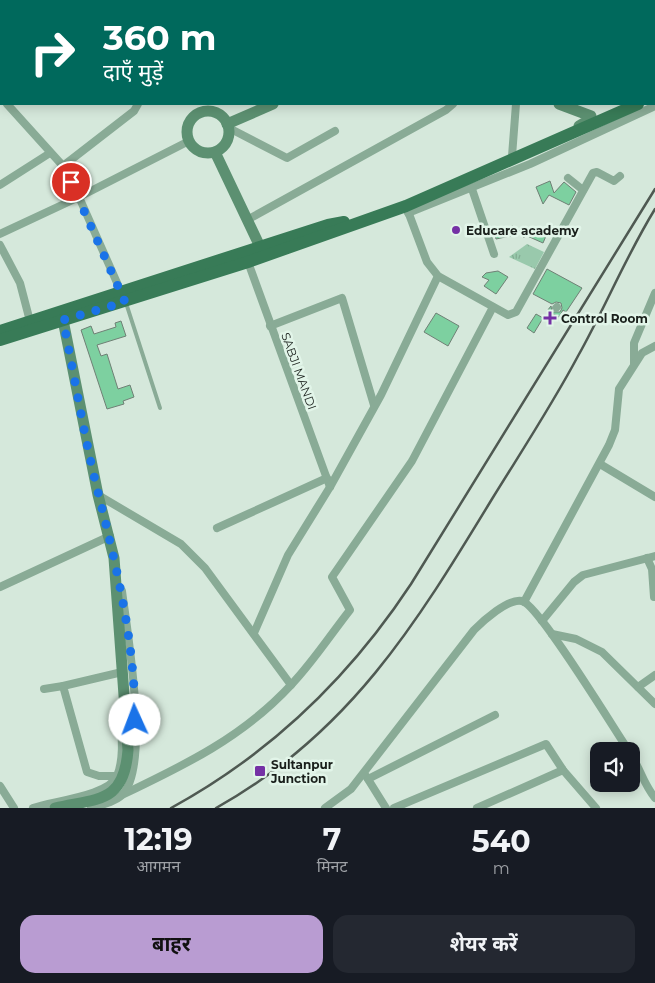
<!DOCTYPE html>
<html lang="hi">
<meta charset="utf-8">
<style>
body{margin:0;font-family:Montserrat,"Noto Sans Devanagari",sans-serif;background:#242831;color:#f1f3f6;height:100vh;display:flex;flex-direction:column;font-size:19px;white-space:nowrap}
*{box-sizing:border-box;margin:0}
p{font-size:16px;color:#9ea1a6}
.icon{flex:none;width:28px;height:28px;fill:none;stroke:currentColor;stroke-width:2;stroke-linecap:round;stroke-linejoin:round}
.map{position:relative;height:808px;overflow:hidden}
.drawer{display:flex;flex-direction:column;background:#171b24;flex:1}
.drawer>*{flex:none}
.guide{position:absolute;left:0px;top:0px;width:655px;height:105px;box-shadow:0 2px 12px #0003;background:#00695c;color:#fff;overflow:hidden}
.tools{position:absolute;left:590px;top:742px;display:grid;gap:10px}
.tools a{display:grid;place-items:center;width:50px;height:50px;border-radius:10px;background:#171b24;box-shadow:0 2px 12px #0003;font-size:25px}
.pin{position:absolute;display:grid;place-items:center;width:42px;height:42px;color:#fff;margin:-21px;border:2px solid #fff;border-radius:50%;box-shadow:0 1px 5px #0007}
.me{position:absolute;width:55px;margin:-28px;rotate:358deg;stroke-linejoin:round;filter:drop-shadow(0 0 4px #0008)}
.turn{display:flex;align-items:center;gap:18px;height:105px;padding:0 20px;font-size:22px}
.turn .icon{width:65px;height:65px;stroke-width:2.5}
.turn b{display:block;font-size:35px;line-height:42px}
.eta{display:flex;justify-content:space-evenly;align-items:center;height:85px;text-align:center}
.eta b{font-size:30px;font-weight:700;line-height:35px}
.primary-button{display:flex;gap:10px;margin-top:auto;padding:10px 20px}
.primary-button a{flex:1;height:58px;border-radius:15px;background:#b99cd2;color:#111;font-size:20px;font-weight:700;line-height:58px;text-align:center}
.primary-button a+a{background:#242831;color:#f1f3f6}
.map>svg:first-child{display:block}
.park{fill:url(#park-tufts)}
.building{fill:#7dd0a0;stroke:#6f8075}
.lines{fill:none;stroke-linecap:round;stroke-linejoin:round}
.lane{stroke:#89ab96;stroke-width:4}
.street{stroke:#89ab96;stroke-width:8}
.secondary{stroke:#5c9071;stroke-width:11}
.primary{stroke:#387b57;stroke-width:12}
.rail{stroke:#4f5952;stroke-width:2.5}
.route{stroke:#1a73e8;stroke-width:9;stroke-dasharray:0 16.2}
.poi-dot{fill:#7531a5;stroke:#e2f5e9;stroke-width:2}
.labels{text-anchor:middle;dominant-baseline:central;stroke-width:5;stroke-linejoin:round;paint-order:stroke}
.poi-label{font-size:12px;font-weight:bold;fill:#191f1b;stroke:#e2f5e9;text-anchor:start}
.street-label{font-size:12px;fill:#191f1b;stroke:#e2f5e9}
</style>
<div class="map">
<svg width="655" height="808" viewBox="0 0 655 808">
<defs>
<pattern id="park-tufts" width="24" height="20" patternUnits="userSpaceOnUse" patternTransform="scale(1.25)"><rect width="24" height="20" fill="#99c9ac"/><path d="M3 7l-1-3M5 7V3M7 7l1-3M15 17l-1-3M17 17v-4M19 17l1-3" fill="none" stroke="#83ac93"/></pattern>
</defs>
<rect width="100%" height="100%" fill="#d5e8db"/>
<path class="park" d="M527 244 544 252 535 269 509 257Z"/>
<g class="building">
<path d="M550 181 554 193 564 182 576 192 569 205 549 195 543 204 536 187Z"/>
<path d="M513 226 515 235 496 239 494 232Z"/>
<path d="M525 226 533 237 536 231 546 236 543 243 525 235 524 238 518 232Z"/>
<path d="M547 269 582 288 566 312 563 310 559 317 547 311 551 306 552 312H560L562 308 561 303 556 302 552 304 533 294Z"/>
<path d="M498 271 508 277 496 294 484 286 489 280 482 277 486 273Z"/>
<path d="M436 313 459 326 448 346 424 332Z"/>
<path d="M536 314 543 318 534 333 527 328Z"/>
<path d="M121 321 126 336 97 345 101 356 107 354 118 389 130 385 134 397 123 401 124 404 107 409 81 330 91 326 94 334 116 327 115 323Z"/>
</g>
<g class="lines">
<path class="lane" d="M126 303 160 408"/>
<g class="street">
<path d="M321 0 323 1"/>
<path d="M638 0 639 1"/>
<path d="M74 1 75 0"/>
<path d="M181 1 183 0"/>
<path d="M388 1 390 0"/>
<path d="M526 1V0"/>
<path d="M609 1V0"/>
<path d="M654 32 655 34"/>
<path d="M0 49H1"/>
<path d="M654 63H655"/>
<path d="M0 96 1 97"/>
<path d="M7 104 63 166 79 197 122 294"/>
<path d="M229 128 287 158 335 131"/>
<path d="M512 156 516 104"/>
<path d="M63 166 134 111 138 104"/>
<path d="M568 178 583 190"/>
<path d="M0 185 50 153"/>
<path d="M472 189 494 254"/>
<path d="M406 206 427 262 438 276 508 315 516 312 593 173 597 172 614 181 620 176"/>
<path d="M408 213 530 164 655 106"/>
<path d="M247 220 446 110 453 104"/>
<path d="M0 234 79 197 189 141"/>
<path d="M0 245 20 283 31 325"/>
<path d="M248 262 330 487"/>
<path d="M556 308 557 307"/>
<path d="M270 326 342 298 374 405"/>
<path d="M634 364V343L655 293"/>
<path d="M600 464 655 497"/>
<path d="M98 495 181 544 205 568 291 685"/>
<path d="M217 528 327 478"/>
<path d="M647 558 652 569 654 597"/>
<path d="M0 587 110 536"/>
<path d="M524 602 609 445 615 430 619 389 642 353 655 346"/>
<path d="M542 621 574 582 583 575 655 556"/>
<path d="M254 633 288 555 330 487 381 395 438 276"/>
<path d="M552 634 576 639 602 652 655 704"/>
<path d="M638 687 655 675"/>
<path d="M44 689 63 686"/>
<path d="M631 755C641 770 643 783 655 798"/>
<path d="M117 776H99L87 772 63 686 118 673"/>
<path d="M366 776 386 808"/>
<path d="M368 779 495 715"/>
<path d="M0 786 14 808"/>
<path d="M122 795C185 765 243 737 291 685 313 662 331 634 350 610L332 577 412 461 493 307"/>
<path d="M33 808C52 801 109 796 117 776 125 757 121 731 120 711"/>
<path d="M91 808C101 805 115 802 122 795 151 767 127 630 122 591"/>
<path d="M325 808 351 789 474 630C483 621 508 598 522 601 539 605 614 729 629 751"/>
<path d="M394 808 546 744 563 770 596 808"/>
<path d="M477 808 563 770"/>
</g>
<g class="secondary">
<path d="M148 0 149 1"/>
<path d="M425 0 426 1"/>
<path d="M559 104 591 116 589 120 579 126"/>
<circle cx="208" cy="132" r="21"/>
<path d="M227 124 273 104"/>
<path d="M215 152 264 255"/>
<path d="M55 808C99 798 124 803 128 750L114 558 98 495 63 320"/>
</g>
<g class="primary">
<path d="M654 97 655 96"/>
<path d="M0 331 328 225 344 222"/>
<path d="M0 340 248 262 406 206 638 104"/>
</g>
<g class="rail">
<path d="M171 808C270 754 349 678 411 584L655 189"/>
<path d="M216 808C349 734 416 624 492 499 521 452 552 405 578 356 605 308 626 256 655 209"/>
</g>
</g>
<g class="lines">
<path class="route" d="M71 182 125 302 63 320C75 378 84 438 99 496 117 569 135 644 135 720"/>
</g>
<g class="poi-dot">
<circle cx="456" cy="230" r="5"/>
<path d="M547.5 310.5h5v5h5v5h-5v5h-5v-5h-5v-5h5z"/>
<rect x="254" y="765" width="12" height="12" rx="2.5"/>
</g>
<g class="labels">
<g class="poi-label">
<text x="466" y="230">Educare academy</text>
<text x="561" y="318">Control Room</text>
<text x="271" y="764">Sultanpur<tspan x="271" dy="14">Junction</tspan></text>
</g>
<g class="street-label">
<text transform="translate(299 371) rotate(70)">SABJI MANDI</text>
</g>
</g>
</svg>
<div class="tools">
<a><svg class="icon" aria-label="sound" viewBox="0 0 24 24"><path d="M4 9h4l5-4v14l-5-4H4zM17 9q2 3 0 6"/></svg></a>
</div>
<div class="pin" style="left:71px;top:182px;background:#d93025"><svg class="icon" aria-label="arrive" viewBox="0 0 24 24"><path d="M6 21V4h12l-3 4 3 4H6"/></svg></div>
<svg class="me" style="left:135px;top:720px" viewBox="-20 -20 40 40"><circle r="19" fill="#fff"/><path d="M0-13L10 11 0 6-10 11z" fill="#1a73e8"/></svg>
<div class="guide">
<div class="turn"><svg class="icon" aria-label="right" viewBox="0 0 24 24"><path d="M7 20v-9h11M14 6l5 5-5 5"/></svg><div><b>360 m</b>दाएँ मुड़ें</div></div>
</div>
</div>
<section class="drawer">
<div class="eta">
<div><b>12:19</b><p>आगमन</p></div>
<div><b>7</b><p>मिनट</p></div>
<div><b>540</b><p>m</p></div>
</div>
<div class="primary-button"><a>बाहर</a><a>शेयर करें</a></div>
</section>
